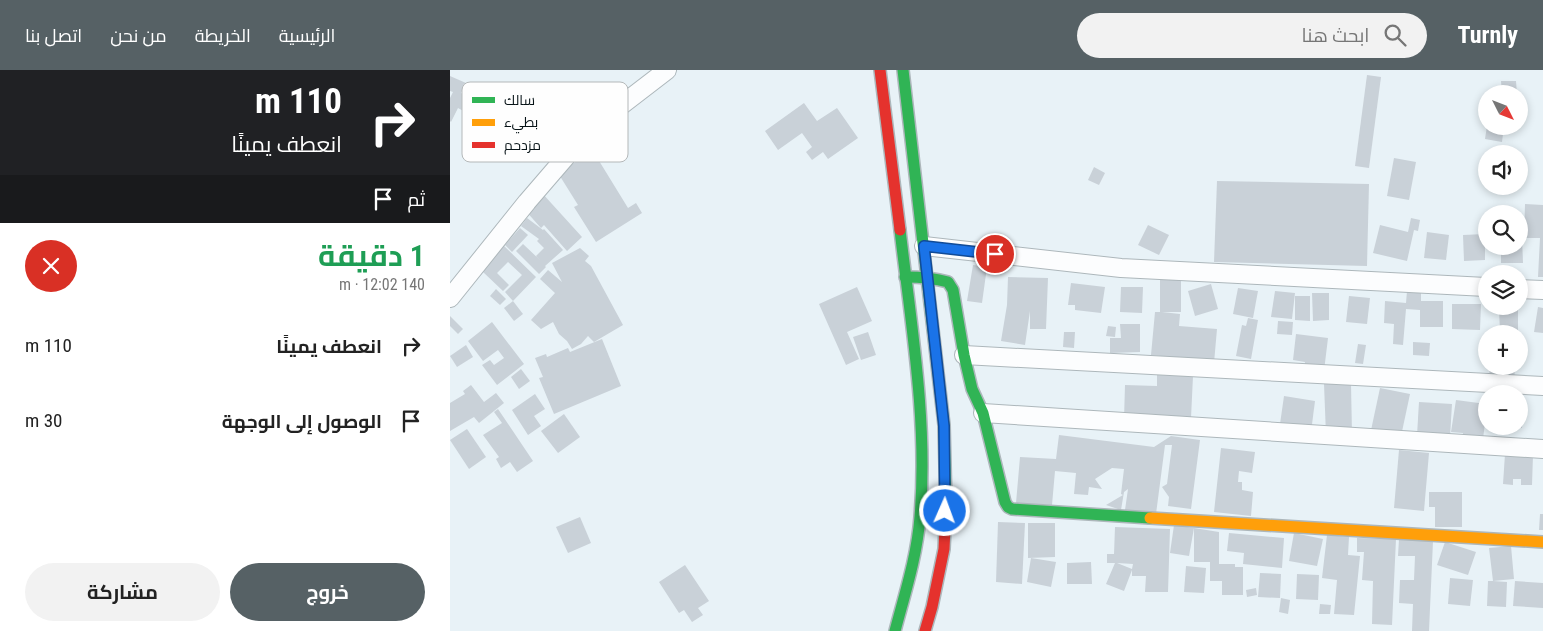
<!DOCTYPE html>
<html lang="ar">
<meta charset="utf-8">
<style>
body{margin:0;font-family:"Roboto Condensed",Cairo,sans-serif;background:#f2f2f2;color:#222;direction:rtl;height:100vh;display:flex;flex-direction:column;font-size:19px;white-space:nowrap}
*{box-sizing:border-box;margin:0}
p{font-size:16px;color:#767676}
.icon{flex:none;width:28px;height:28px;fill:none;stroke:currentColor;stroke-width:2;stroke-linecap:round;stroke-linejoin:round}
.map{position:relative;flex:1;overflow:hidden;direction:ltr}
.details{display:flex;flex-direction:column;background:#fff;width:450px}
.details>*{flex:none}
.top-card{background:#202124;color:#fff;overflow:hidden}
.needle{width:32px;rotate:132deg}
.controls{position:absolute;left:1028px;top:15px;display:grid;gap:10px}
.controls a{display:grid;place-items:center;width:50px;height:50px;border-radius:50%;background:#fff;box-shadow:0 2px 8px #0003;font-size:25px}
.pin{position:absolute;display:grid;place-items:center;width:42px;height:42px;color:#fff;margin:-21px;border:2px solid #fff;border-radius:50%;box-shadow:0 1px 5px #0007}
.me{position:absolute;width:55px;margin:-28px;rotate:2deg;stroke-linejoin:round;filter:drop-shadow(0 0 4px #0008)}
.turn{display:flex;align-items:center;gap:18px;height:105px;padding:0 25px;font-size:22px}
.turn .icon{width:65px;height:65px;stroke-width:2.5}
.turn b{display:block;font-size:35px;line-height:42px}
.then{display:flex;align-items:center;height:48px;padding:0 25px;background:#0003;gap:10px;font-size:19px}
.round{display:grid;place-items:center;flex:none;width:52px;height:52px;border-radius:26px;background:#f2f2f2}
.overview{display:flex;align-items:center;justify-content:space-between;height:85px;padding:0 25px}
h1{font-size:30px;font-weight:700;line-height:38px;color:#1e9e55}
.button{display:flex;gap:10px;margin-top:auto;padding:10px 25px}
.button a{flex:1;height:58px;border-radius:30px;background:#566165;color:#fff;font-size:20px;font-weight:700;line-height:58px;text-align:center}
.button a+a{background:#f2f2f2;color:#222}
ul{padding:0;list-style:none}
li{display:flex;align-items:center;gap:15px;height:75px;padding:0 25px}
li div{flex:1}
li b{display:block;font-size:19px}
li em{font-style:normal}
header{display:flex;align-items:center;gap:30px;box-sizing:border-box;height:70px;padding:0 25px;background:#566165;color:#fff}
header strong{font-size:24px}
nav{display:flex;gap:28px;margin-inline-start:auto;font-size:18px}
.search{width:350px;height:45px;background:#f2f2f2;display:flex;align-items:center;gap:12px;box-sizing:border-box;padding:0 18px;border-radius:28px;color:#767676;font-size:19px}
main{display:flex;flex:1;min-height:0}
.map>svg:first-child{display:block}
.building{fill:#c9d1d8;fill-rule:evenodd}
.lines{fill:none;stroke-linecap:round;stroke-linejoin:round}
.street-casing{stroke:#adb7bb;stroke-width:20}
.fast-casing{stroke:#adb7bb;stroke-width:14}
.slow-casing{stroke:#adb7bb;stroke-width:14}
.jam-casing{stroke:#adb7bb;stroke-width:14}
.street{stroke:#fcfdfe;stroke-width:18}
.fast{stroke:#30b455;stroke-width:11}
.slow{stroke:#ff9f0a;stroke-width:11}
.jam{stroke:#e5322d;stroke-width:11}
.route-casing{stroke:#114b97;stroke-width:12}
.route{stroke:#1a73e8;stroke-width:9}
.key{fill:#fefefe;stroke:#b4b8b9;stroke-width:1}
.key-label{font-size:14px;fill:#071317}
</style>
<header>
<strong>Turnly</strong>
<div class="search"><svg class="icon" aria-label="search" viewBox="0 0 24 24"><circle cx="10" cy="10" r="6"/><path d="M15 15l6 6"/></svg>ابحث هنا</div>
<nav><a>الرئيسية</a><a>الخريطة</a><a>من نحن</a><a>اتصل بنا</a></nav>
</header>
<main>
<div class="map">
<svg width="1093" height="561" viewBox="0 0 1093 561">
<rect width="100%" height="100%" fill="#e8f2f7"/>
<g class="building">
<path d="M917 5 931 7 919 98 905 96Z"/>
<path d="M0 6 16 13 11 23 23 29 17 43 8 38 1 52 0 51V28L3 22 0 21Z"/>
<path d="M1051 11H1066L1067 24H1052Z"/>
<path d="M354 33 367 51 387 38 408 68 378 89 373 82 362 90 356 82 362 77 352 63 328 80 315 61Z"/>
<path d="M1037 56H1054L1052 72 1035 69Z"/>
<path d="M143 81 178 138 186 133 192 143 146 172 124 137 128 135 108 103Z"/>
<path d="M944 88 966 92 959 130 937 126Z"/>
<path d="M644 97 655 103 649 115 638 110Z"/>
<path d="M767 111 919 114 917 196 764 192Z"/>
<path d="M92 123 132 167 117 181 94 155 91 158 74 139Z"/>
<path d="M1075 134 1093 135V207H1088L1090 168H1074Z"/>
<path d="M77 148 93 160 94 159 113 180 95 196 96 197 89 204 66 181 73 174 91 191 86 186 94 178 87 171 89 169 71 156Z"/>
<path d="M961 148 970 150 968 161 964 160 957 191 923 183 930 155 958 162Z"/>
<path d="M698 155 719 165 709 185 688 175Z"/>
<path d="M70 158 78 165 62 182 55 175Z"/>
<path d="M977 162 999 165 996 190 974 188Z"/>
<path d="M1035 164V190L1014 191 1013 165Z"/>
<path d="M1069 167H1072L1073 193H1051V176H1069Z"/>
<path d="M52 174 86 207 63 231 55 222 72 205 58 192 47 203 59 215 53 221 33 202 6 230Z"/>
<path d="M130 178 139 186 135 191 141 196 173 255 144 272 138 266 131 274 122 279 117 271 109 264 103 252 91 259 81 250 105 223 90 209 98 200 112 212 102 193Z"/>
<path d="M523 195 537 197 532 233 517 231Z"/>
<path d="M558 207 598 208 596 259H580V241L575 275 551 271 557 235Z"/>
<path d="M710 209H731V242H712L730 244 729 256 767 259 764 293 729 290V288L701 285 705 242H710Z"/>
<path d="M621 213 655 217 651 243 625 240V235H618Z"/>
<path d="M761 214 768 239 745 246 738 221Z"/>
<path d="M407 217 422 251 397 262 409 289 396 295 369 234Z"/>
<path d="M671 217H693L692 243 670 242Z"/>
<path d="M788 218 808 221 803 248 783 244Z"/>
<path d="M46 219 56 229 50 235 40 226Z"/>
<path d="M825 221 845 223 842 249 821 247Z"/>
<path d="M957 221 971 222V231H993V257H970V240L956 239 953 275 943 274 944 254 934 253 935 231 956 233Z"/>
<path d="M862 223H879V250L863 251Z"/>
<path d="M845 226H860V251L845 250Z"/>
<path d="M899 226 920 228 917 254 896 252Z"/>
<path d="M63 231 73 244 64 251 54 238Z"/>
<path d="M1002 234H1031L1030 260 1002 259Z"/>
<path d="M1088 237 1093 238V263L1084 262Z"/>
<path d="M1049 240H1068V261H1050Z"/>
<path d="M0 246 13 259 8 264 0 256Z"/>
<path d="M798 248 808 250 801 289 786 286 792 255 796 256Z"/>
<path d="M828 251 843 252 842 265 827 264Z"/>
<path d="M42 252 74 294 47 315 32 295 40 290 44 295 54 288 48 280 33 291 18 271Z"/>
<path d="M670 254H690V282L660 283V268H671Z"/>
<path d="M658 256 666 257 665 267 656 266Z"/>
<path d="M418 262 426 285 411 290 403 267Z"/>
<path d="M614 262H625L624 278 613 277Z"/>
<path d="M846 264 878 268 874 301 854 299 855 292 843 290Z"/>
<path d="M152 269 171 316 104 344 89 308 93 307 85 288 96 284 97 287 118 278 120 282Z"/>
<path d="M963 272 980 273 979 286 963 285Z"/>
<path d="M908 274 916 275 913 294 905 293Z"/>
<path d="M16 275 23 287 7 297 0 286Z"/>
<path d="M1069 281H1074L1075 291H1069Z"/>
<path d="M1039 296H1064L1065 309 1040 310Z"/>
<path d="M71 299 80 311 69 319 61 307Z"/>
<path d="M707 305 743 306 741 348 674 349 675 315 707 316Z"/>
<path d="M874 314H901L902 364 876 365Z"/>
<path d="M21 315 34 332 46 323 54 333 29 353 24 347 0 361V333L15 324 13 321Z"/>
<path d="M930 318 960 324 950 371 920 365Z"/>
<path d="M85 324 95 339 84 346 91 356 78 365 62 340Z"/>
<path d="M834 326 865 331 861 362 830 354Z"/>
<path d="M1006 330 1036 334V346L1032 376 1012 373 1013 363 1001 362Z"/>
<path d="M1069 330 1074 331 1072 358H1069Z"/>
<path d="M969 332 1002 334 1000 367 967 365Z"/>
<path d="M48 339 83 391 67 402 60 392 51 398 46 389 49 387 33 365 52 353 44 342Z"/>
<path d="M114 344 130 367 108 383 91 361Z"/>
<path d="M17 359 36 387 19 399 0 370Z"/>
<path d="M609 365 704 377 721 366 750 370 741 439 718 436 719 427 712 417 717 414 722 375H715L706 444 675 440 678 419 674 422 671 440 656 435 673 425 671 424 674 399 662 398 645 409 652 419 639 417 638 425 624 424 626 403 605 401 602 435 566 433 570 387 606 389Z"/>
<path d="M771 378 805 382 802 403 789 401 788 412H792V420L803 422 801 446 764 442Z"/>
<path d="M949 380 979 383 974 441 944 438Z"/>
<path d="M1055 384 1083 385 1082 415H1071V409H1063V415L1053 414Z"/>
<path d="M979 422H1012V457H985V437H979Z"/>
<path d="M1090 444H1093V460H1089Z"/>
<path d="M130 447 141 473 118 483 106 457Z"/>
<path d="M548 452 575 453 572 514 546 512Z"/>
<path d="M578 453H605V487L578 488Z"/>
<path d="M724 455 744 458 739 486 720 483Z"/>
<path d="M665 457 720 459 718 522H695L696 506H682V500L674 521 656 514 665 493H657V484H664ZM667 493 683 494 682 499Z"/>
<path d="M744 458 769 462V494H785V497H793V525H772V511H760V492H744Z"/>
<path d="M779 463 834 468 832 498 793 494 794 483 777 481Z"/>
<path d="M844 463 873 469 867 496 839 491Z"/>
<path d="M877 465 899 467 898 485 910 486 904 545 884 544 887 510 872 508Z"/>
<path d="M907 468 946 469 942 555 922 554 923 511 912 510 914 482H907Z"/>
<path d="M949 469 983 471 979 561H962L963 534 949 533 950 510H964L965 486H948Z"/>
<path d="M995 472 1026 482 1018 505 987 495Z"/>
<path d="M1061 476 1064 509 1043 511 1057 512 1056 537 1037 536 1038 511H1043L1039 478Z"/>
<path d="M581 488 606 492 601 517 577 512Z"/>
<path d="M641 492 642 514H617V493Z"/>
<path d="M235 495 259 531 248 538 253 545 242 552 234 540 229 543 209 512Z"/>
<path d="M736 496 756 498 754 523 734 522Z"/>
<path d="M810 503 831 504 830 528 808 527Z"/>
<path d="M847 504 869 505 868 530 846 529Z"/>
<path d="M1000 508 1023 510 1020 536 998 534Z"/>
<path d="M1065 511 1093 513V538L1063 536Z"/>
<path d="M806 518 807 525 797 527 796 520Z"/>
<path d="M831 528 840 530 838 544 829 542Z"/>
<path d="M870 534 881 535 880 544H869Z"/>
</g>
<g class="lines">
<defs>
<g id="street">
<path d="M474 176 671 198 1036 217"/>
<path d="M1069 219 1093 220"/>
<path d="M0 228 77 132 139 60 217 0"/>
<path d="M514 285 1093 316"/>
<path d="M533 343 1093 379"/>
</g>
<g id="fast">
<path d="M453 0 494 355 496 436"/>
<path d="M455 207C470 207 484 208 498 212L503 220 514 285 522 319 533 343 555 432 558 437 562 439 700 448"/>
<path d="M445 561C455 523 467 486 470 447 478 352 461 254 450 160"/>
</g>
<path id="slow" d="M700 448 1093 472"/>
<g id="jam">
<path d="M430 0 450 160"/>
<path d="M475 561 482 537 494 479 496 436"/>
</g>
</defs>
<use href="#street" class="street-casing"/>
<use href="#fast" class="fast-casing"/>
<use href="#slow" class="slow-casing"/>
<use href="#jam" class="jam-casing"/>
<use href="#street" class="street"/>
<use href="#fast" class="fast"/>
<use href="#slow" class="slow"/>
<use href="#jam" class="jam"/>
</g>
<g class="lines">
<defs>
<path id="route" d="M495 441 494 356 474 176 545 184"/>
</defs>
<use href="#route" class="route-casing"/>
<use href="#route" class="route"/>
</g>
<rect x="12" y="12" width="166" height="80" rx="8" class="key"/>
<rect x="22" y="27" width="23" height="6" fill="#30b455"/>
<rect x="22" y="49" width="23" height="7" fill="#ff9f0a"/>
<rect x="22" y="72" width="23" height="6" fill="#e5322d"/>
<g class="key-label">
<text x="54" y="35">سالك</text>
<text x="54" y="57">بطيء</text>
<text x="54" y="80">مزدحم</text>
</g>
</svg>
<div class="controls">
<a><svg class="needle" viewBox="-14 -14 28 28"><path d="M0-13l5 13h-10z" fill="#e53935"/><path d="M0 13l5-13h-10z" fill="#767676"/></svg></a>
<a><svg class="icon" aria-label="sound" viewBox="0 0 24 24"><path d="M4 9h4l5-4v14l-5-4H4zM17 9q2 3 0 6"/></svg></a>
<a><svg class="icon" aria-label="search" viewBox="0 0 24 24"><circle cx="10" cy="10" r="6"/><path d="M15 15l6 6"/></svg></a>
<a><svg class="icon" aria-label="layers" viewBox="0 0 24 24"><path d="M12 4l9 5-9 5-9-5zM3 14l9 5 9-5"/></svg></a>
<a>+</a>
<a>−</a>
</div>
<div class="pin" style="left:545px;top:184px;background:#d93025"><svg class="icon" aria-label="arrive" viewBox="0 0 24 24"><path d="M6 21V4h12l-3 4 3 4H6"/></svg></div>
<svg class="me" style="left:495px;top:441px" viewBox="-20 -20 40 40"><circle r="17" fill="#1a73e8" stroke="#fff" stroke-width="3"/><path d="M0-11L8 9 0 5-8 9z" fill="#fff"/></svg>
</div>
<section class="details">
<div class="top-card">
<div class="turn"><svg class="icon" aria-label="right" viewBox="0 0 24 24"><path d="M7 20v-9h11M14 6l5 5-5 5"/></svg><div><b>110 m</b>انعطف يمينًا</div></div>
<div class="then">ثم<svg class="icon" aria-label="arrive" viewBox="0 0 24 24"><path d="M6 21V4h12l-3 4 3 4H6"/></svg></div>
</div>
<div class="overview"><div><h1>1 دقيقة</h1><p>140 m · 12:02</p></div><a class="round" style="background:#d93025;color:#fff"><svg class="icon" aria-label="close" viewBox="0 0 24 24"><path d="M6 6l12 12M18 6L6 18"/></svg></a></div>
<ul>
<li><svg class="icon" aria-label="right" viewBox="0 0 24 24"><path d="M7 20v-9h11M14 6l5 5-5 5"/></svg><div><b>انعطف يمينًا</b></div><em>110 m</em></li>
<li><svg class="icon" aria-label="arrive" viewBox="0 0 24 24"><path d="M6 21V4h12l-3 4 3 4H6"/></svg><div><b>الوصول إلى الوجهة</b></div><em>30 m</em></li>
</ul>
<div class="button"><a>خروج</a><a>مشاركة</a></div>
</section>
</main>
